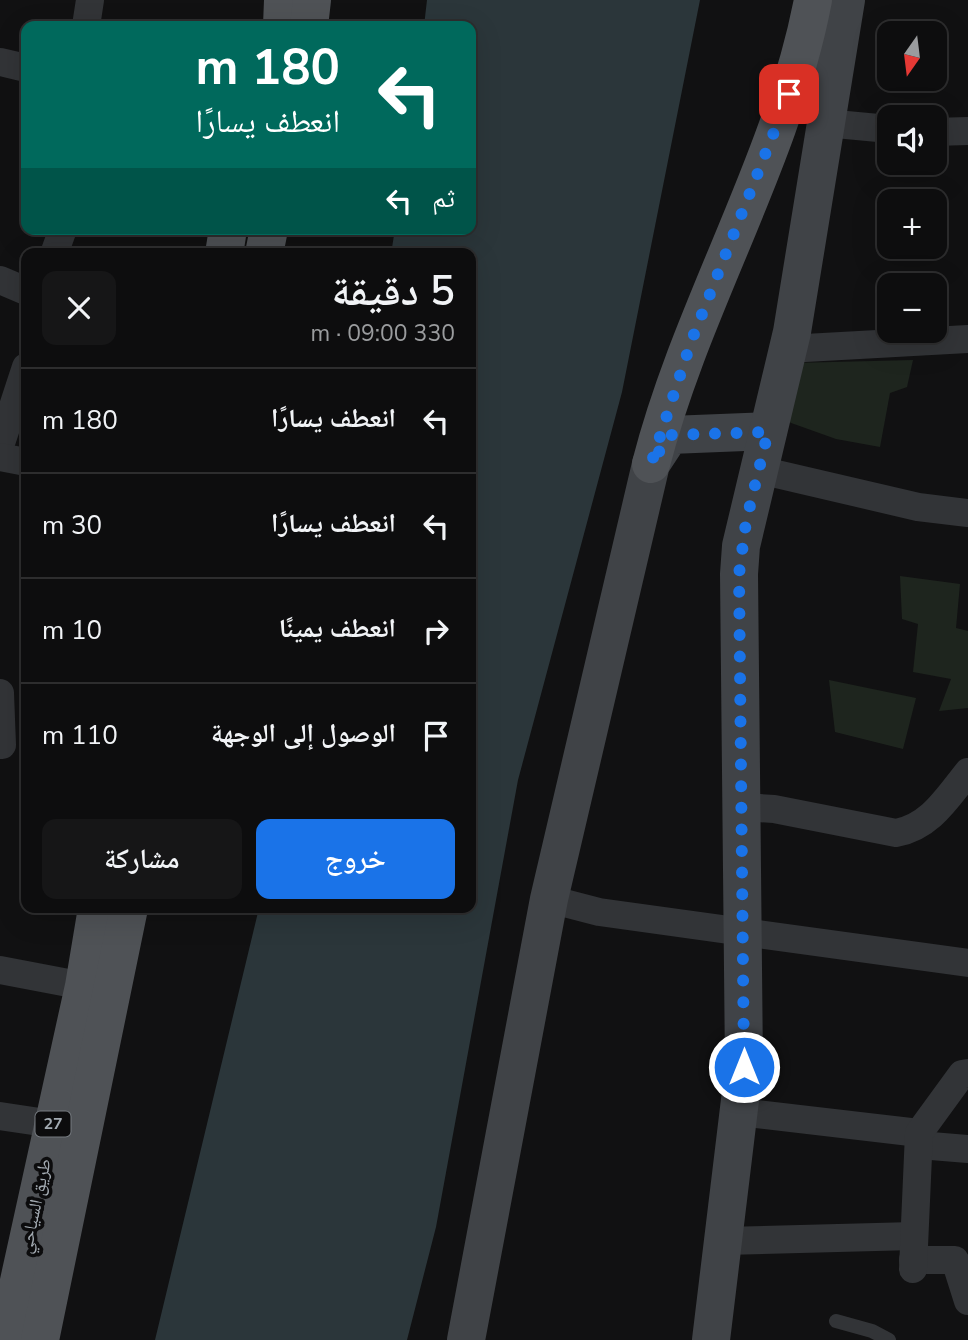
<!DOCTYPE html>
<html lang="ar">
<meta charset="utf-8">
<style>
body{margin:0;font-family:"Nunito Sans","Noto Naskh Arabic",sans-serif;background:#161617;color:#f1f3f6;direction:rtl;height:100vh;display:flex;flex-direction:column;font-size:26px;white-space:nowrap}
*{box-sizing:border-box;margin:0}
p{font-size:23px;color:#9a9c9e}
.icon{flex:none;width:38px;height:38px;fill:none;stroke:currentColor;stroke-width:2;stroke-linecap:round;stroke-linejoin:round}
.map{position:relative;flex:1;overflow:hidden;direction:ltr}
.sheet{position:absolute;left:21px;top:248px;width:455px;height:665px;display:flex;flex-direction:column;background:#0d0d0e;border-radius:14px;box-shadow:0 7px 28px #0002,0 0 0 2px #2d2d2e;direction:rtl}
.sheet>*{flex:none}
.guide{position:absolute;left:21px;top:21px;width:455px;height:214px;border-radius:14px;box-shadow:0 7px 28px #0002,0 0 0 2px #2d2d2e;direction:rtl;background:#00695c;color:#fff;overflow:hidden}
.needle{width:46px;rotate:194deg}
.controls{position:absolute;left:877px;top:21px;display:grid;gap:14px}
.controls a{display:grid;place-items:center;width:70px;height:70px;border-radius:14px;background:#0d0d0e;box-shadow:0 7px 28px #0002,0 0 0 2px #2d2d2e;font-size:35px}
.pin{position:absolute;display:grid;place-items:center;width:60px;height:60px;color:#fff;margin:-30px;border-radius:14px;box-shadow:0 4px 10px #0006}
.me{position:absolute;width:77px;margin:-38px;rotate:0deg;stroke-linejoin:round;filter:drop-shadow(0 0 5px #0008)}
.turn{display:flex;align-items:center;gap:24px;height:147px;padding:0 21px;font-size:32px}
.turn .icon{width:91px;height:91px;stroke-width:2.5}
.turn b{display:block;font-size:49px;line-height:60px}
.then{display:flex;align-items:center;height:66px;padding:0 21px;background:#0003;gap:14px;font-size:26px}
.round{display:grid;place-items:center;flex:none;width:74px;height:74px;border-radius:14px;background:#161617}
.head{display:flex;align-items:center;justify-content:space-between;height:119px;padding:0 21px}
h1{font-size:42px;font-weight:600;line-height:52px}
.button{display:flex;gap:14px;margin-top:auto;padding:14px 21px}
.button a{flex:1;height:80px;border-radius:14px;background:#1a73e8;color:#fff;font-size:28px;font-weight:600;line-height:80px;text-align:center}
.button a+a{background:#161617;color:#f1f3f6}
ul{padding:0;list-style:none}
li{display:flex;align-items:center;gap:21px;height:105px;padding:0 21px;border-top:2px solid #2d2d2e}
li div{flex:1}
li b{display:block;font-size:26px}
li em{font-style:normal}
.map>svg:first-child{display:block}
.green{fill:#1e251e}
.water{fill:#2b363a}
.lines{fill:none;stroke-linecap:round;stroke-linejoin:round}
.lane{stroke:#323437;stroke-width:14}
.street{stroke:#323437;stroke-width:28}
.secondary{stroke:#404347;stroke-width:38}
.primary{stroke:#4f5256;stroke-width:38}
.route{stroke:#1a73e8;stroke-width:12;stroke-dasharray:0 21.6}
.labels{text-anchor:middle;dominant-baseline:central;stroke-width:7;stroke-linejoin:round;paint-order:stroke}
.shield{fill:#0c0c0d;stroke:#767b80;stroke-width:2}
.shield-label{font-size:16px;font-weight:bold;fill:#a3abb2}
.street-label{font-size:18px;fill:#a3abb2;stroke:#0c0c0d}
</style>
<div class="map">
<svg width="968" height="1340" viewBox="0 0 968 1340">
<rect width="100%" height="100%" fill="#111112"/>
<g class="green">
<path d="M913 360 907 387 890 393 880 447 836 439 780 419 792 363Z"/>
<path d="M900 576 960 584 956 628 968 631V708L939 711 951 679 913 672 918 624 902 619Z"/>
<path d="M829 680 916 698 903 749 835 732Z"/>
</g>
<path class="water" d="M427 0H700L622 392 518 780 436 1227 407 1340H155L259 908H471V254H391L395 229H471V26H424Z"/>
<g class="lines">
<path class="lane" d="M836 1321 872 1331 889 1340"/>
<g class="street">
<path d="M86 26 90 0"/>
<path d="M0 62 26 68"/>
<path d="M825 123 889 129"/>
<path d="M934 132 968 131"/>
<path d="M54 254 63 229"/>
<path d="M0 280 26 291"/>
<path d="M787 349 968 339"/>
<path d="M0 446 26 367"/>
<path d="M0 457 26 462"/>
<path d="M759 470 918 507 968 513"/>
<path d="M0 693 2 745"/>
<path d="M743 807 774 809 896 833C930 827 947 798 968 772"/>
<path d="M549 899 599 912 968 963"/>
<path d="M0 970 84 986"/>
<path d="M739 1112 919 1133"/>
<path d="M0 1116 53 1124"/>
<path d="M919 1145 968 1149"/>
<path d="M724 1241 914 1236"/>
<path d="M913 1260H955L968 1301"/>
<path d="M913 1269 919 1133 962 1074 968 1073"/>
</g>
<g class="secondary">
<path d="M466 1340 549 899 651 464 670 435 768 431"/>
<path d="M711 1340 744 1067 739 574 741 546 792 332 846 0"/>
</g>
<g class="primary">
<path d="M282 26 283 0"/>
<path d="M309 26 312 0"/>
<path d="M224 254 228 229"/>
<path d="M264 254 269 229"/>
<path d="M651 464C692 305 782 162 813 0"/>
<path d="M6 1340 84 986 97 908"/>
<path d="M40 1340 129 908"/>
</g>
</g>
<g class="lines">
<path class="route" d="M744 1067 739 574 746 522 768 432 670 435 651 464 691 342 789 94"/>
</g>
<g class="labels">
<rect class="shield" x="35.5" y="1111.5" width="35" height="25" rx="5"/>
<g class="shield-label">
<text x="53" y="1124">27</text>
</g>
<g class="street-label">
<text transform="translate(35 1206) rotate(-78)">طريق السياحي</text>
</g>
</g>
</svg>
<div class="controls">
<a><svg class="needle" viewBox="-14 -14 28 28"><path d="M0-13l5 13h-10z" fill="#e53935"/><path d="M0 13l5-13h-10z" fill="#9a9c9e"/></svg></a>
<a><svg class="icon" aria-label="sound" viewBox="0 0 24 24"><path d="M4 9h4l5-4v14l-5-4H4zM17 9q2 3 0 6"/></svg></a>
<a>+</a>
<a>−</a>
</div>
<div class="pin" style="left:789px;top:94px;background:#d93025"><svg class="icon" aria-label="arrive" viewBox="0 0 24 24"><path d="M6 21V4h12l-3 4 3 4H6"/></svg></div>
<svg class="me" style="left:744px;top:1067px" viewBox="-20 -20 40 40"><circle r="17" fill="#1a73e8" stroke="#fff" stroke-width="3"/><path d="M0-11L8 9 0 5-8 9z" fill="#fff"/></svg>
<div class="guide">
<div class="turn"><svg class="icon" aria-label="left" viewBox="0 0 24 24"><path d="M17 20v-9H6M10 6l-5 5 5 5"/></svg><div><b>180 m</b>انعطف يسارًا</div></div>
<div class="then">ثم<svg class="icon" aria-label="left" viewBox="0 0 24 24"><path d="M17 20v-9H6M10 6l-5 5 5 5"/></svg></div>
</div>
<section class="sheet">
<div class="head"><div><h1>5 دقيقة</h1><p>330 m · 09:00</p></div><a class="round"><svg class="icon" aria-label="close" viewBox="0 0 24 24"><path d="M6 6l12 12M18 6L6 18"/></svg></a></div>
<ul>
<li><svg class="icon" aria-label="left" viewBox="0 0 24 24"><path d="M17 20v-9H6M10 6l-5 5 5 5"/></svg><div><b>انعطف يسارًا</b></div><em>180 m</em></li>
<li><svg class="icon" aria-label="left" viewBox="0 0 24 24"><path d="M17 20v-9H6M10 6l-5 5 5 5"/></svg><div><b>انعطف يسارًا</b></div><em>30 m</em></li>
<li><svg class="icon" aria-label="right" viewBox="0 0 24 24"><path d="M7 20v-9h11M14 6l5 5-5 5"/></svg><div><b>انعطف يمينًا</b></div><em>10 m</em></li>
<li><svg class="icon" aria-label="arrive" viewBox="0 0 24 24"><path d="M6 21V4h12l-3 4 3 4H6"/></svg><div><b>الوصول إلى الوجهة</b></div><em>110 m</em></li>
</ul>
<div class="button"><a>خروج</a><a>مشاركة</a></div>
</section>
</div>
